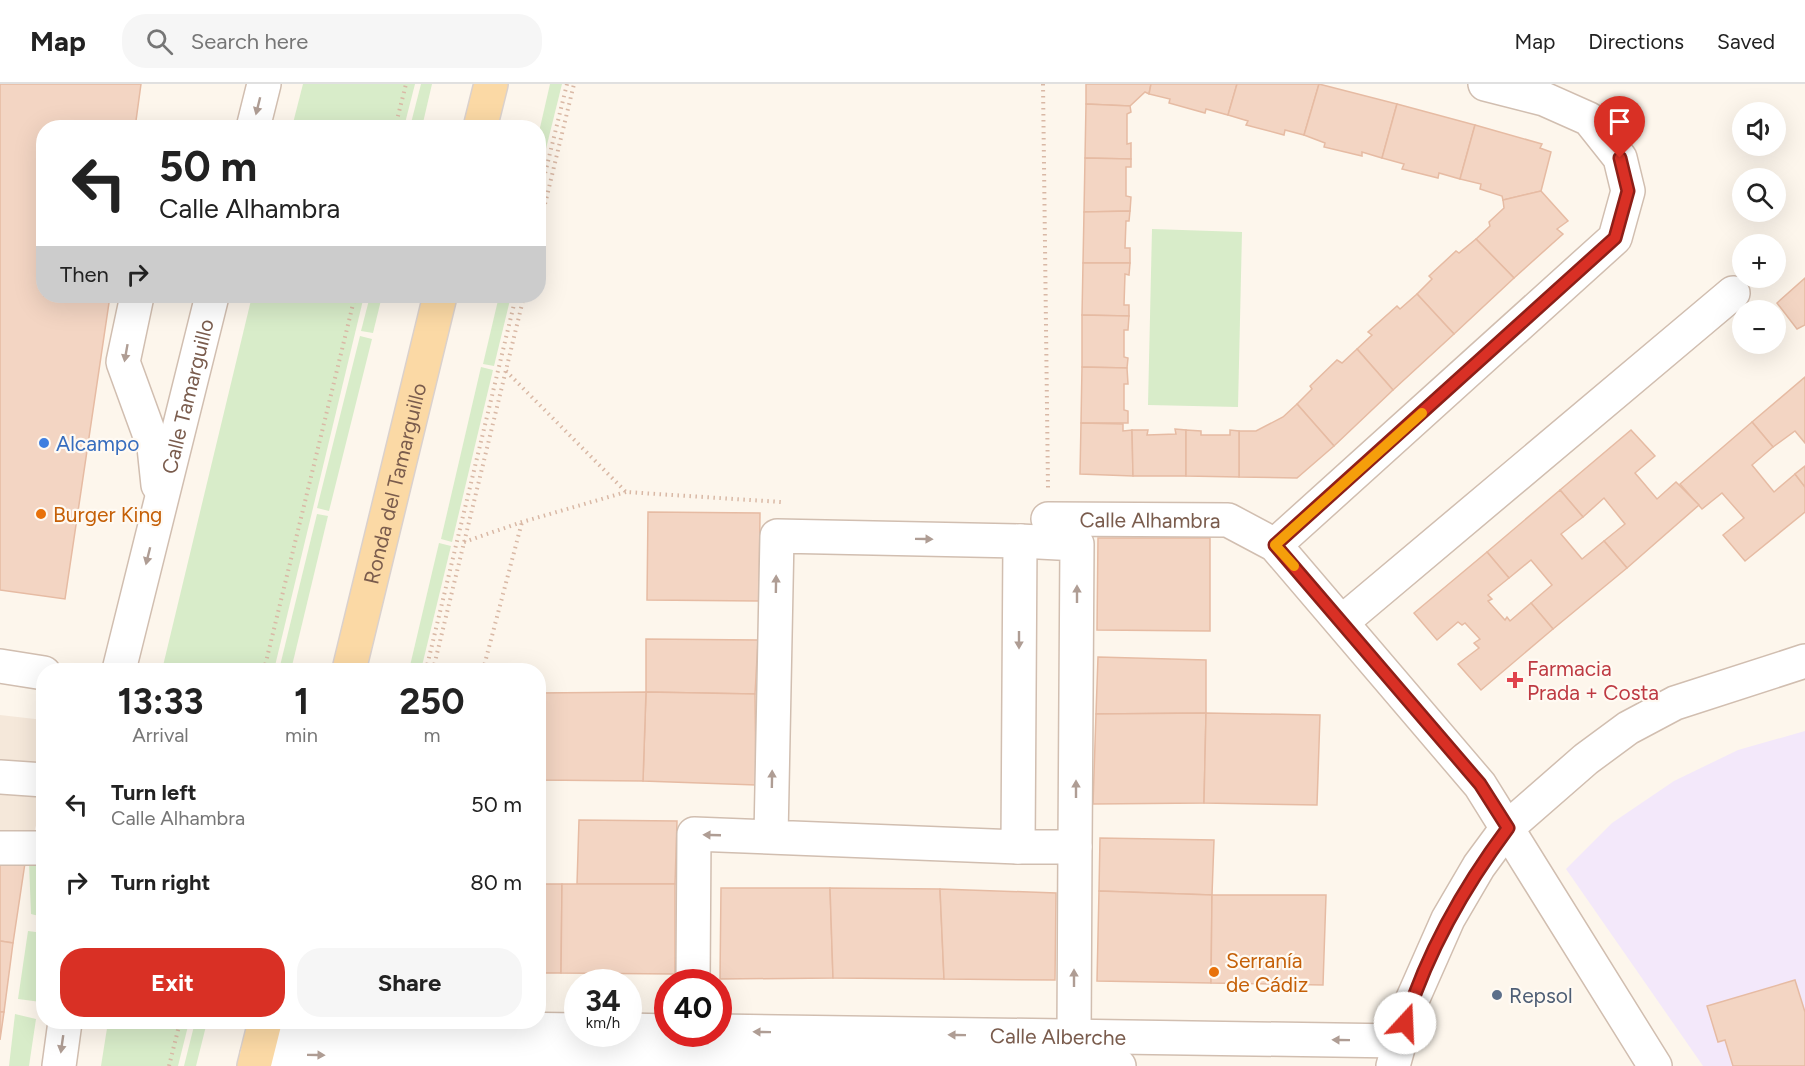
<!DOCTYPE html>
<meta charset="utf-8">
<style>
body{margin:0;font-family:Figtree,sans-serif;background:#f6f6f6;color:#222;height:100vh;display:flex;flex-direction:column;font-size:22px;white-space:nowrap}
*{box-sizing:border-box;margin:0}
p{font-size:20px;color:#767676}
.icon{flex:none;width:33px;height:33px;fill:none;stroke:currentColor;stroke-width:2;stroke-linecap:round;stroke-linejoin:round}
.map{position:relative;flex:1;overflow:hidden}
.sheet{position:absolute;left:36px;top:579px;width:510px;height:366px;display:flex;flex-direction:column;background:#fff;border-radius:24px;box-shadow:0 6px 24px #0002}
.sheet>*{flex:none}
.top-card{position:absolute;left:36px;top:36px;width:510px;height:183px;border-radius:24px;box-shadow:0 6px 24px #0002;background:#fff;color:#222;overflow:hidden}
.buttons{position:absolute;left:1732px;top:18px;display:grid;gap:12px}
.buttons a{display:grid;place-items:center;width:54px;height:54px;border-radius:50%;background:#fff;box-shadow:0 6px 24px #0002;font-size:30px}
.speed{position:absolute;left:564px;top:885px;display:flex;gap:12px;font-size:30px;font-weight:700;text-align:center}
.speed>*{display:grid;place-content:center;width:78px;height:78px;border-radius:50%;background:#fff;box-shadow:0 6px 24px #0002;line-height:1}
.speed small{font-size:15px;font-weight:400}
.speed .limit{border:9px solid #d22;background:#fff;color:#111}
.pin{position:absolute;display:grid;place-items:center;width:51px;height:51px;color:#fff;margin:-62px -26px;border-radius:50% 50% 50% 0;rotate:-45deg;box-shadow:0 0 6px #0007}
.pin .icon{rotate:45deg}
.me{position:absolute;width:66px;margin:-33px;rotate:20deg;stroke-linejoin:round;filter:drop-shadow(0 0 4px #0008)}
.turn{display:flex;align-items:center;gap:21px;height:126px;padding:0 24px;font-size:27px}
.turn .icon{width:78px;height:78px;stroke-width:2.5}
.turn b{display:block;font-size:42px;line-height:51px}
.then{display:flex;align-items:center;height:57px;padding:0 24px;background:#0003;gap:12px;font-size:22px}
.eta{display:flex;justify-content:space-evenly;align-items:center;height:102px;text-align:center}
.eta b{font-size:36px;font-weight:700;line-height:42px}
.button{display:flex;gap:12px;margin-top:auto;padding:12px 24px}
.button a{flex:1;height:69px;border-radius:24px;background:#d93025;color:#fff;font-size:24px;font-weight:700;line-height:69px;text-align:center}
.button a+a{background:#f6f6f6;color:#222}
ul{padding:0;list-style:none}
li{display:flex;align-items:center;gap:18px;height:78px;padding:0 24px}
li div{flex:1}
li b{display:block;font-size:22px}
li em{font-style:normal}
header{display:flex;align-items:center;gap:36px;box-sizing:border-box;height:84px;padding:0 30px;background:#fff;border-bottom:2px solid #e0e0e0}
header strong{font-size:28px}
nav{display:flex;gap:33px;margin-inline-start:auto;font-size:21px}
.search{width:420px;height:54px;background:#f6f6f6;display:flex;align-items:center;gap:15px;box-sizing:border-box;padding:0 21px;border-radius:24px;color:#767676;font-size:22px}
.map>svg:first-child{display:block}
.residential{fill:#f5e8da}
.education{fill:#f3e8fa}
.green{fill:#d8ecc9}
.building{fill:#f3d5c3;stroke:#e6bba3;stroke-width:1.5}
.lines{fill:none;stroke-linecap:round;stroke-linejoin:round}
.minor-casing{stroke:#d1beb0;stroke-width:36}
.major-casing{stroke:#dad1cd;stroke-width:36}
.path{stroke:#d9b8a5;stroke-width:4;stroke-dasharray:1.5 4.5;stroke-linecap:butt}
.minor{stroke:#fff;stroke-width:33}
.major{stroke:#fbd9a5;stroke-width:33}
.oneway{fill:#af9d94}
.route-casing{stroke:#8d1f18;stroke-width:15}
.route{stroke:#d93025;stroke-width:10}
.slow{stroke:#f59e0b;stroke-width:10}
.shop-dot{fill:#3f7fe0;stroke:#fffaf3;stroke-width:2}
.food-dot{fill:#e8710a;stroke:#fffaf3;stroke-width:2}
.health-dot{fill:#e0444e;stroke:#fffaf3;stroke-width:2}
.service-dot{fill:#5c6f8a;stroke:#fffaf3;stroke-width:2}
.labels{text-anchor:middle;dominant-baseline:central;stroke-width:4.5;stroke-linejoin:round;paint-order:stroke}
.street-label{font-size:21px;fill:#7a5c4d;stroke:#fffaf3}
.shop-label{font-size:21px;fill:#366cbe;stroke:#fffaf3;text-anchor:start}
.food-label{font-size:21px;fill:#c56008;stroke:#fffaf3;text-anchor:start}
.health-label{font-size:21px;fill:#be3a42;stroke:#fffaf3;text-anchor:start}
.service-label{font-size:21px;fill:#4e5e75;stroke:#fffaf3;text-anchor:start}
</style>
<header>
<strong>Map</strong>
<div class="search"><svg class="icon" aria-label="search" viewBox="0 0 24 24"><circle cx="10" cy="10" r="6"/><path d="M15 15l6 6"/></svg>Search here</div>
<nav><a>Map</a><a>Directions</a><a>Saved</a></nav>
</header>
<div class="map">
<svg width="1805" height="982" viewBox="0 0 1805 982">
<rect width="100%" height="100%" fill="#fdf6ec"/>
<path class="residential" d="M0 631 44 636 43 715 31 760 0 759Z"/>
<path class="education" d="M1805 647V982H1703L1566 785 1612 739 1674 697 1738 666Z"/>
<g class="green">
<path d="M303 0H415L404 43H292Z"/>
<path d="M421 0H432L422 43H410Z"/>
<path d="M550 0H562L541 85H539V48Z"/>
<path d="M1152 145 1242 148 1238 323 1148 321Z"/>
<path d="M252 212H364L274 586H162Z"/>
<path d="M370 212H382L373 249 361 247Z"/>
<path d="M499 212H511L494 282 483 280Z"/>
<path d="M360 252 372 255 329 427 317 424Z"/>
<path d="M481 283 493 286 452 458 441 455Z"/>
<path d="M317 430 328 432 291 586H279Z"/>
<path d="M439 459 451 462 421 586H409Z"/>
<path d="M29 779 43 780V833L31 830Z"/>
<path d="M28 847 43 849 44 902 41 918 18 915Z"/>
<path d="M15 930 36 935 29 982H9Z"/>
<path d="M108 938H189L178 982H101Z"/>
<path d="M195 938H207L196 982H184Z"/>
</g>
<g class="building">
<path d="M0 0H141L135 44H44V212H110L65 515 0 506Z"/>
<path d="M1086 0H1151L1149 10 1145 8 1130 22 1086 20Z"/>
<path d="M1151 0H1237L1228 31 1206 25 1205 29 1169 19 1170 15 1149 10Z"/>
<path d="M1237 0H1319L1304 51 1285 46 1284 51 1246 41 1248 37 1228 31Z"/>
<path d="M1319 0 1397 20 1382 74 1362 68V72L1324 63 1325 59 1304 51Z"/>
<path d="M1086 20 1130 22 1131 28 1127 30V60L1131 59V75L1085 74Z"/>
<path d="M1397 20 1475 41 1460 95 1439 89 1438 94 1402 85 1404 80 1382 74Z"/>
<path d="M1475 41 1542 60 1540 64 1551 68 1541 107 1503 116 1502 112 1480 105 1481 100 1460 95Z"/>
<path d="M1085 74 1131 75V83H1126V112L1131 113 1130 127 1084 128Z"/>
<path d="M1541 107 1568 137 1557 145 1563 150 1514 194 1476 155 1490 142 1489 138 1504 124 1503 116Z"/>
<path d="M1130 127 1129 137H1126L1125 164H1130V179H1083L1084 128Z"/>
<path d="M1476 155 1514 194 1454 250 1417 210 1432 195 1429 192 1456 167 1459 169Z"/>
<path d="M1083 179H1130L1129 191 1125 190 1124 221H1129V232L1082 231Z"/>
<path d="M1805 194V241L1797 245 1777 219Z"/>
<path d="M1417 210 1454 250 1393 306 1357 265 1372 251 1368 248 1397 222 1400 225Z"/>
<path d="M1082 231 1129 232 1128 246H1124V273L1128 274 1127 284 1082 283Z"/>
<path d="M1357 265 1393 306 1334 362 1297 320 1312 305 1310 302 1337 276 1342 279Z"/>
<path d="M1082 283 1127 284 1128 300H1124V326L1128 327V339H1081Z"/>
<path d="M1805 293V359L1795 347 1773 363 1752 338Z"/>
<path d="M1297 320 1334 362 1297 394 1239 393V347H1256L1283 333Z"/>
<path d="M1752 338 1773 363 1752 381 1774 408 1795 390 1805 403V428L1745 477 1723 451 1744 434 1722 409 1702 425 1680 400Z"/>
<path d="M1081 339 1123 340V347L1132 346 1133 392 1080 390Z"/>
<path d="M1175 345 1186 346V392H1133L1132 346H1148L1147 351 1176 350Z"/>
<path d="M1186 346 1201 347V351H1230V346L1239 347V393L1186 392Z"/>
<path d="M1631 346 1655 372 1635 389 1657 415 1676 398 1699 421 1627 484 1604 457 1625 440 1604 414 1583 433 1560 406Z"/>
<path d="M1805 382V403L1795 390Z"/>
<path d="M1560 406 1583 433 1561 450 1582 475 1604 457 1627 484 1553 545 1531 519 1552 501 1531 476 1509 494 1487 468Z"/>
<path d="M648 428 760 429 759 517 647 516Z"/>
<path d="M1098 454H1210V547L1097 546Z"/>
<path d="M1487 468 1509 494 1488 511 1492 515 1488 517 1505 536 1507 533 1510 537 1531 519 1553 545 1481 606 1458 580 1479 564 1474 559 1480 555 1465 539 1462 541 1458 538 1437 556 1414 529Z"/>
<path d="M646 555 758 556 755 610 646 608Z"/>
<path d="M1098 573 1206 576V629L1096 630Z"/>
<path d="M646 608 755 610 756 701 643 697Z"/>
<path d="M646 608 643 697 538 696V609Z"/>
<path d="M1206 629 1204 719 1093 720 1096 630Z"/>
<path d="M1206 629 1320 631 1317 721 1204 719Z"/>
<path d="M579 736 677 737 675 800H577Z"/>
<path d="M1100 754 1214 756 1212 811 1099 807Z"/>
<path d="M0 777 25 779 13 859 0 857Z"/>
<path d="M538 800H562L561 889H538Z"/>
<path d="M562 800H675V890L561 889Z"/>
<path d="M721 804H830L833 894 720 895Z"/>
<path d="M830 804 940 805 944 895 833 894Z"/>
<path d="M940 805 1056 809 1055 896 944 895Z"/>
<path d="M1099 807 1212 811 1211 899 1097 897Z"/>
<path d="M1212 811H1326L1323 901 1211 899Z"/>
<path d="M0 857 13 859 4 928H0Z"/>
<path d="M1795 896 1805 928V982H1733L1725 956 1718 958 1707 922Z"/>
<path d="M0 928H4L0 956Z"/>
</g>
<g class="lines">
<defs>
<g id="minor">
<path d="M253 44 264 0"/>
<path d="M137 212 123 278 154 363 158 401"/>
<path id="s1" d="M1048 435 1228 436 1275 461 1480 701 1655 982"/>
<path d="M1020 457 1077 460 1075 763"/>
<path d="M1275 461 1615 154 1628 107 1620 74 1589 35 1544 15 1485 0"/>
<path d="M1342 538 1733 209"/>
<path d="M0 582 44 589"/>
<path id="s2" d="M119 586 212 212"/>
<path d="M0 693 44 696"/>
<path d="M1018 763H1075L1074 952"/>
<path d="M0 764H44"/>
<path d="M693 898 694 750 1018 763 1020 457 777 452 771 753"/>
<path d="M264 942 578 946"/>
<path d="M628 946 668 947"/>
<path id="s3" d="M718 947 1399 957"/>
<path d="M257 971 1119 982"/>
<path d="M59 982 65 938"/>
<path d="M1393 982 1410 921 1448 835 1479 782 1507 744 1586 675 1628 644 1675 619 1805 577"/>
</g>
<g id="major">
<path d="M480 44 491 0"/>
<path id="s4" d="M349 586 440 212"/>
<path d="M254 982 265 938"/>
</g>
</defs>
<use href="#minor" class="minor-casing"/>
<use href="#major" class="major-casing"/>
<g class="path">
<path d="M1043 0 1048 404"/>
<path d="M395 44 406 0"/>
<path d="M538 118 567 0"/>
<path d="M538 149 574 0"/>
<path d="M506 287 626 408 781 418"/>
<path d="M464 458 522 438 626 408"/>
<path d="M264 586 355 212"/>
<path d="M426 586 516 212"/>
<path d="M433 586 524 212"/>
<path d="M483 586 522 438"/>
<path d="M169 982 180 938"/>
</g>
<use href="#minor" class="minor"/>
<use href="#major" class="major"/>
</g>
<defs><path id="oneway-solid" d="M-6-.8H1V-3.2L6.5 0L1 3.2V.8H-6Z" transform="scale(1.5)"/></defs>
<g class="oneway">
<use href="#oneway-solid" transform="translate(258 22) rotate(104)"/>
<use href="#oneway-solid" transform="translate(126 269) rotate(100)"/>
<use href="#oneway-solid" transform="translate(924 455) rotate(1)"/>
<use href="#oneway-solid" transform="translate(148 472) rotate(104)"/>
<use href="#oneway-solid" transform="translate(776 500) rotate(-89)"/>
<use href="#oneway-solid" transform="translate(1077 510) rotate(-90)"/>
<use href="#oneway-solid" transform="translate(1019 556) rotate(90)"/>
<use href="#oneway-solid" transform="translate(772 695) rotate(-89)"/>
<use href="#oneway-solid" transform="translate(1076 705) rotate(-90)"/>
<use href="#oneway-solid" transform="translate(712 751) rotate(-178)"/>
<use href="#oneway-solid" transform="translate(1074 894) rotate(-90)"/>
<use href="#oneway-solid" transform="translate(762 948) rotate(-179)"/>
<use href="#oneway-solid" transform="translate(957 951) rotate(-179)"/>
<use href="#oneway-solid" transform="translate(1341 956) rotate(-179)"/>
<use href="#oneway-solid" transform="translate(62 960) rotate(98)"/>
<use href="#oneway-solid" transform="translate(316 971) rotate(1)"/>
</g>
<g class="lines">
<defs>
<path id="route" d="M1405 939C1427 868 1464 803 1508 744L1480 700 1275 461 1615 154 1628 107 1620 74"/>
</defs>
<use href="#route" class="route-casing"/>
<use href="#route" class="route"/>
<path class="slow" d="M1294 482 1275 461 1422 329"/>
</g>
<circle class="shop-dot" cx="44" cy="359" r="6"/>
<g class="food-dot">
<circle cx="41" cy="430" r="6"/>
<circle cx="1214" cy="888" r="6"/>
</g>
<path class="health-dot" d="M1512 587h6v6h6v6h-6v6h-6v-6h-6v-6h6z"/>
<circle class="service-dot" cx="1497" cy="911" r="6"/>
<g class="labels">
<g class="street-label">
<text stroke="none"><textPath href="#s2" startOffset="282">Calle Tamarguillo</textPath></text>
<text stroke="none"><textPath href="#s4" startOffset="192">Ronda del Tamarguillo</textPath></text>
<text stroke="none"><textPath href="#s1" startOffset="102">Calle Alhambra</textPath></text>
<text stroke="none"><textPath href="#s3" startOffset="340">Calle Alberche</textPath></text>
</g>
<g class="shop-label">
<text x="56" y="359">Alcampo</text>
</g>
<g class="food-label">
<text x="53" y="430">Burger King</text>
<text x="1226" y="876">Serranía<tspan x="1226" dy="24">de Cádiz</tspan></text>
</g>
<g class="health-label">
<text x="1527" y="584">Farmacia<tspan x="1527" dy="24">Prada + Costa</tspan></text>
</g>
<g class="service-label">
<text x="1509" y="911">Repsol</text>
</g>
</g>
</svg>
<div class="buttons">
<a><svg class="icon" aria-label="sound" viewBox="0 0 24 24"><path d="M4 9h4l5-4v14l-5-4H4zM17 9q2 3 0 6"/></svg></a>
<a><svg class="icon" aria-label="search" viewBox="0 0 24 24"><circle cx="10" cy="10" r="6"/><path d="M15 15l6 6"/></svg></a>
<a>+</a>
<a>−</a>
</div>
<div class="speed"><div>34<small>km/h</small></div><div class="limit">40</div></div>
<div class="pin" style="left:1620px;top:74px;background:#d93025"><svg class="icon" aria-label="arrive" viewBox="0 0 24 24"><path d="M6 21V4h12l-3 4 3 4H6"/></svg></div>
<svg class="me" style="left:1405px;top:939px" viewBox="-20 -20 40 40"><circle r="19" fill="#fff"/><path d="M0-13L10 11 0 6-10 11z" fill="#d93025"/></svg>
<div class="top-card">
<div class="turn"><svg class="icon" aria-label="left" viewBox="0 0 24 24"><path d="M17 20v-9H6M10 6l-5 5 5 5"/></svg><div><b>50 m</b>Calle Alhambra</div></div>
<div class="then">Then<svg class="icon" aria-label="right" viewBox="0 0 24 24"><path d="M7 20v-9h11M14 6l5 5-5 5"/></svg></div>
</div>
<section class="sheet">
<div class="eta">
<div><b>13:33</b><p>Arrival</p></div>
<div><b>1</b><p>min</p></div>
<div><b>250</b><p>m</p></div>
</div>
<ul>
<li><svg class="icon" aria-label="left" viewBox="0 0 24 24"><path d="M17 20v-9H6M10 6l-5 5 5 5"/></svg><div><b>Turn left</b><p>Calle Alhambra</p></div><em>50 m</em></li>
<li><svg class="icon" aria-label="right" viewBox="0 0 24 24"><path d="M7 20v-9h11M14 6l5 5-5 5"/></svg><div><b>Turn right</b></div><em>80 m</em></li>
</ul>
<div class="button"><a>Exit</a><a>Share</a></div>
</section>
</div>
